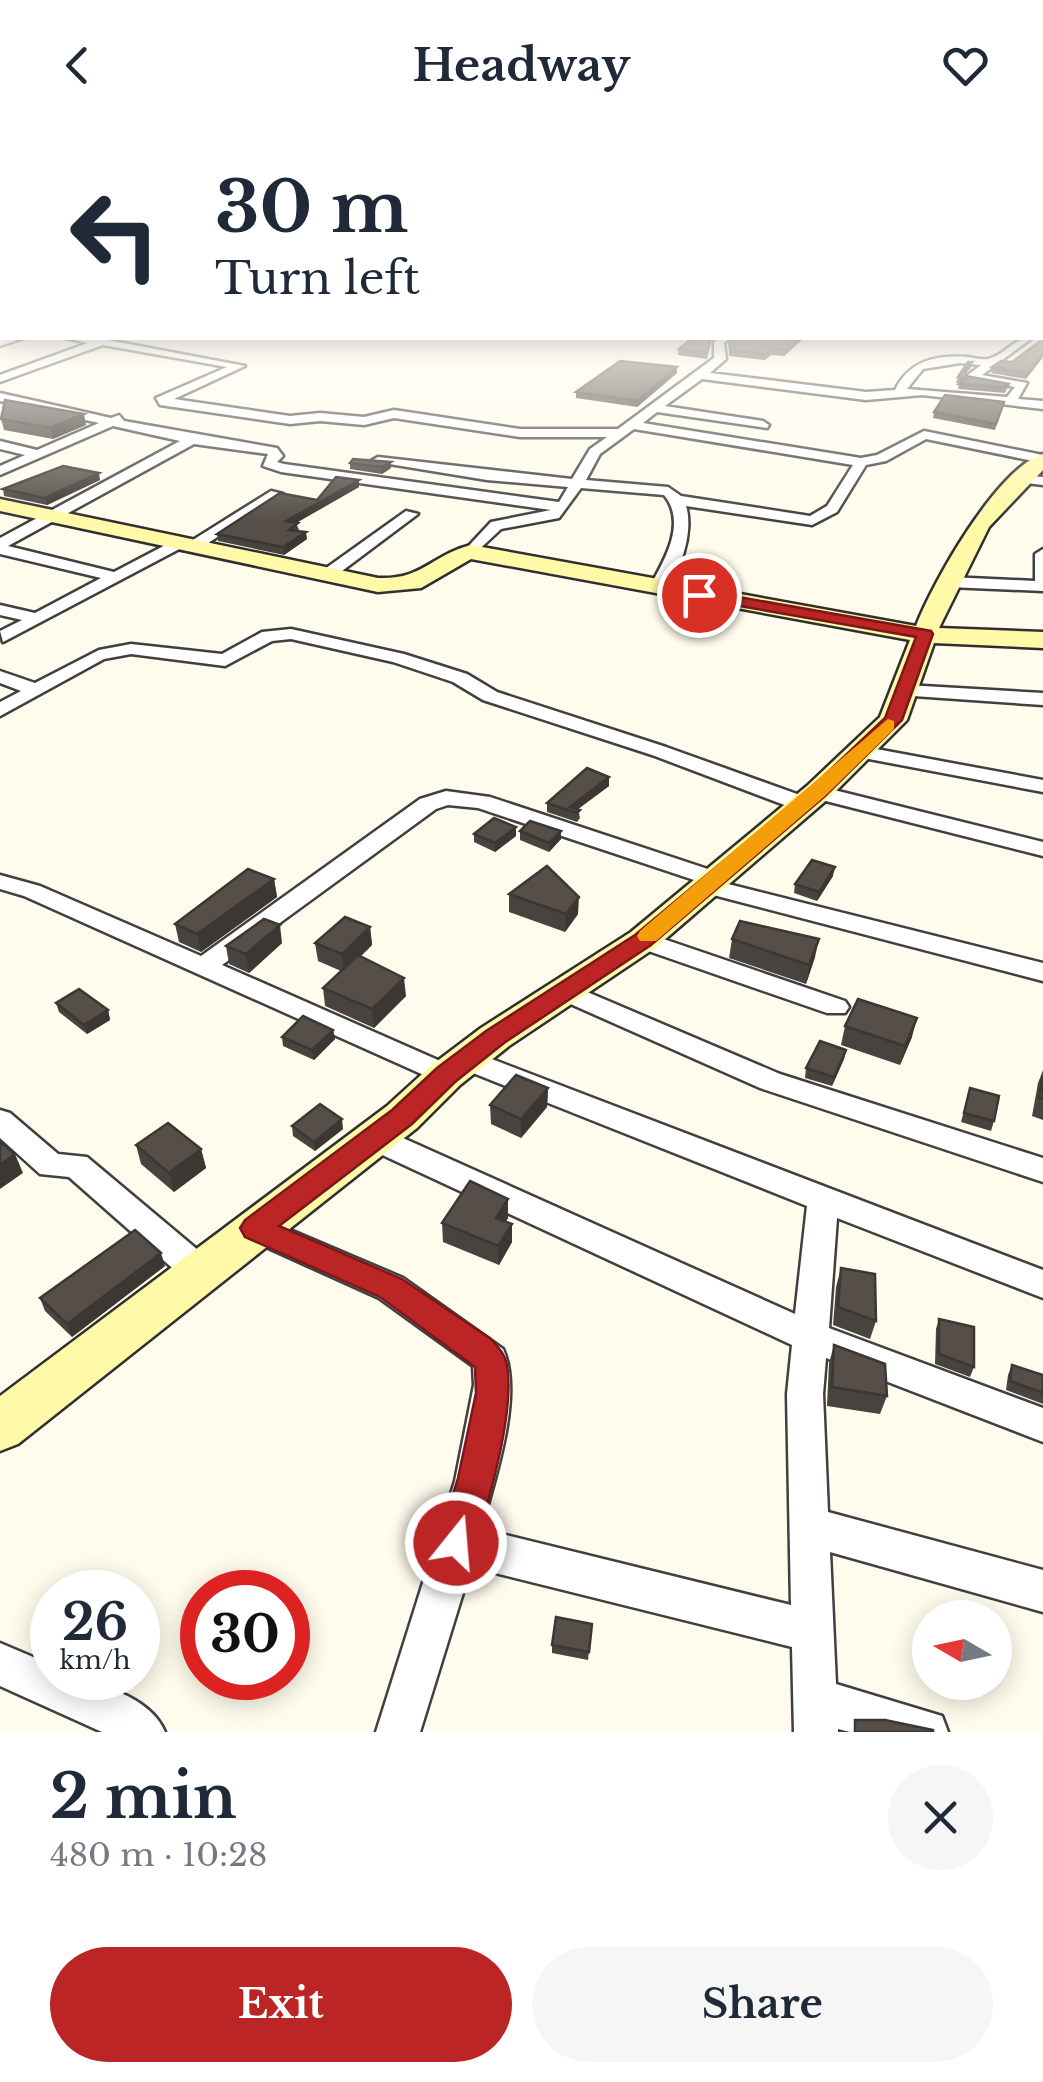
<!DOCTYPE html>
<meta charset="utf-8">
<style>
body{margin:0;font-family:"Libre Baskerville",serif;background:#f6f6f7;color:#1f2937;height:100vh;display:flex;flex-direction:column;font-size:38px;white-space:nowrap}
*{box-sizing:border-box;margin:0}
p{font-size:32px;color:#747a83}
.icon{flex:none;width:55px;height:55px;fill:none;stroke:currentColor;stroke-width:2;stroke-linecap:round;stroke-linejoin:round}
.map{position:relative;height:1602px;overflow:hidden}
.panel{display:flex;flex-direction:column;background:#fff;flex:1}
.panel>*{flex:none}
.guide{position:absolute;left:0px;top:0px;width:1045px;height:210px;box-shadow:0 5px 25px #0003;background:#fff;color:#1f2937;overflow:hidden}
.needle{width:65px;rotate:279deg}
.buttons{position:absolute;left:912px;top:1470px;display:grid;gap:20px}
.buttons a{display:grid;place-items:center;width:100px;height:100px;border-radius:50%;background:#fff;box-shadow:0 5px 25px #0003;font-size:50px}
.speed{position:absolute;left:30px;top:1440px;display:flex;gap:20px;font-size:50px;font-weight:700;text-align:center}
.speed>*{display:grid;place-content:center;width:130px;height:130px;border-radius:50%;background:#fff;box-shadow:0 5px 25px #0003;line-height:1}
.speed small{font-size:25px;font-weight:400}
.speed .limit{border:15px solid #d22;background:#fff;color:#111}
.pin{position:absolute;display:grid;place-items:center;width:85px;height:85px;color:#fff;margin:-42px;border:5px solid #fff;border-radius:50%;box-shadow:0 2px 10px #0007}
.me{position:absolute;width:110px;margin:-55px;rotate:17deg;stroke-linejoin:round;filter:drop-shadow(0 0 8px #0008)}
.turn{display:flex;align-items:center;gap:35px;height:210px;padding:0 50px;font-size:45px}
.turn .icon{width:130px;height:130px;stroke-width:2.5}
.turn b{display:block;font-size:70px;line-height:85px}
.round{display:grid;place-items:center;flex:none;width:105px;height:105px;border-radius:52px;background:#f6f6f7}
.head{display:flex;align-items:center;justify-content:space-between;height:170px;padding:0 50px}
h1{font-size:60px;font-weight:700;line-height:75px}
.button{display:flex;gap:20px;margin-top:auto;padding:20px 50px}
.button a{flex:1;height:115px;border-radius:60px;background:#bc2526;color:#fff;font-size:40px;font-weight:700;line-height:115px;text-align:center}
.button a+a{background:#f6f6f7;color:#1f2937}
header{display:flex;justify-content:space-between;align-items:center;height:130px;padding:0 50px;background:#fff;font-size:45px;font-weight:700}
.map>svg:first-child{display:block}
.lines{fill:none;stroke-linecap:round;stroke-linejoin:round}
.street-casing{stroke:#404040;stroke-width:5}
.secondary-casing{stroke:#2f2f2f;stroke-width:5}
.street{fill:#fff;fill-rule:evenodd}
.secondary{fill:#fff9a8;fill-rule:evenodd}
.wall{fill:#49433f}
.shaded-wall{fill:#3c3733}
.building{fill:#554e49;stroke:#3c3733;stroke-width:2.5}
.route{fill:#bc2526;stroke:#7a1819;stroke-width:2.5}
.slow{fill:#f59e0b}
</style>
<header><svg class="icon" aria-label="back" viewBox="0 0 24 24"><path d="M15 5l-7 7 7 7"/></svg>Headway<svg class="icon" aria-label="heart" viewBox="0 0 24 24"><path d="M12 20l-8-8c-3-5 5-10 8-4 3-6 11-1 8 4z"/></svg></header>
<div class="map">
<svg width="1043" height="1602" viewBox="0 0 1043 1602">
<rect width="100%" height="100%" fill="#fffced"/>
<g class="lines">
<defs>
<g id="street">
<path d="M9 208H24L0 216V210Z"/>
<path d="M66 208 102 209 245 236 174 269 290 286 320 283 364 287 394 280 520 299H618L714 228V212L719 208H730L724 213 726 229 710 243 866 262 895 260C910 230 936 225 968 227 975 228 985 231 991 228 1007 223 1013 208 1032 208L982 245 1027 253 1018 269 1043 271V279L922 265 866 270 702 249 665 276 763 291 769 295 767 298 657 282 643 293 861 328 877 325 924 301 1043 325V333L926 309 886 331 866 335 837 382 812 395 686 376C694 400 681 449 658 461L650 456C665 430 687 392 664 365L581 358 559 388 501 399 471 427 463 422 491 392 551 380 281 342 263 336 268 324 194 314 8 416 114 442 175 410 188 413 271 361 283 364 199 419 185 416 3 512 0 501 22 490 0 485V475L35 483 101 448 0 424V408L180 311 113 296 0 345V336L25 325 0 319V311L37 320 99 293 0 271V263L111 288 119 285 124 291 277 318 283 326 277 332 284 334 559 372 568 357 487 350 371 331 378 327 572 349 590 319 607 307H520L394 288 364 295 320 291 290 294 160 275 156 268 227 237 103 215 0 252V245L88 213ZM960 233 981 235 968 245V249L1015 257 1007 267 907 259 923 239ZM634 299 853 335 827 376 810 386 681 366 668 357 586 350 600 324Z"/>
<path d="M1022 345 1043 347V355L1017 352V346Z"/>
<path d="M406 381 418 384 334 447H322V441Z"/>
<path d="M1043 419V461L949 457 941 452 949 447 1035 451V424Z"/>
<path d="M291 499 404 524 467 544 497 562 666 617 811 669 814 674 811 679H795L652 625 483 570 453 552 393 532 291 509 272 511 225 536 131 524 104 529 0 586V572L21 561 0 553V541L35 553 99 520 131 514 222 524 262 502Z"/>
<path d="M906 555 1043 563V575L899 565V557Z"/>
<path d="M860 616 1043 650V662L853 626 850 622Z"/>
<path d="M818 656 1043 712V726L810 667 807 662Z"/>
<path d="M446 661 490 667 723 744 727 749 724 753 1043 833V851L698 761 694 756 697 751 478 678 448 675 436 679 222 835 456 938 460 945 456 952 446 955 24 766 0 759V745L40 756 201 826 420 669Z"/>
<path d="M643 802 845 871 849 877 845 883H827L634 816 630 810 634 804Z"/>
<path d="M566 853 780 944 1043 1028V1052L760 958 557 868 553 862 557 856Z"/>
<path d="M468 920 1043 1140V1168L837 1088 829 1198 1043 1278V1312L826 1228 823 1264 828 1382 1043 1440V1482L830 1422 836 1554 942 1586 948 1602H850L838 1599V1602H794L792 1517 471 1437 420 1602H376L455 1351 474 1255 473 1236 379 1168 244 1107 239 1098 244 1089 255 1085 403 1148 503 1219C524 1265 494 1351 481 1399L791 1475 787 1264 792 1215 363 1016 359 1008 363 1000 374 997 385 1000 795 1184 807 1076 458 937 454 930 458 923Z"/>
<path d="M0 980 10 983 58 1024 87 1027 211 1131 216 1141 211 1151 199 1155 187 1151 69 1047 40 1044 0 1008Z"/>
<path d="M0 1513 52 1535V1548C89 1548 150 1565 165 1602H102L0 1556Z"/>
</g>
<g id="secondary">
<rect x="1042" y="174" width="1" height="8"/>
<path d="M1043 324V340L989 397 939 498 1043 502V518L934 513 907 590 829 668 655 818 509 916 460 955 417 998 18 1314 0 1321V1266L387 976 432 935 481 898 631 802 807 656 880 587 910 510 471 429 421 458 378 462 0 381V369L378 448C423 450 431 425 471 415L916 496C933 452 997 338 1043 324Z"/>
</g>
</defs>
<use href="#street" class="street-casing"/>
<use href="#secondary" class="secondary-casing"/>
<use href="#street" class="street"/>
<use href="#secondary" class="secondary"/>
</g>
<g class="wall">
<path d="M692 208H714L712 209 707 229 678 225 679 219Z"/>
<path d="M729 208H804L784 226 771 225 765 230 729 226Z"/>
<path d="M1043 209V227L1026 249 991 243 992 237 1012 232Z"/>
<path d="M972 232 971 238 966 243V246L1009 254 1005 263 958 259 959 253H956L958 247Z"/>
<path d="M677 243 637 277 576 268V262Z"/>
<path d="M1004 272 995 300 933 288 934 282Z"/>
<path d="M1 289 86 295 53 309 4 300Z"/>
<path d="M350 333 391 338 382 344 350 339Z"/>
<path d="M100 350 47 375 4 366 3 359Z"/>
<path d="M359 350V357L296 393 299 400 298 401 307 409 284 425 218 411 217 404 317 370Z"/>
<path d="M609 656 578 679 580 688 577 692 547 682V673Z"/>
<path d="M516 697V706L495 722 474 712V704Z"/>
<path d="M520 701 561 709 549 722 520 710Z"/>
<path d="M833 746 817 771 794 763 795 754Z"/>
<path d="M274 749 277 767 201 822 179 812 175 794Z"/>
<path d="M509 764 578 784 565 802 509 782Z"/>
<path d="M370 797 372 815 361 826 406 866 374 898 325 876 323 858 341 841 318 831 315 813Z"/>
<path d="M732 809 815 827 806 854 729 828Z"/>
<path d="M282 813 249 843 229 834 226 816Z"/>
<path d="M56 873 108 880 110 890 87 904 59 882Z"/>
<path d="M845 896 912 907 900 935 841 915Z"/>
<path d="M333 900 335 909 314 930 283 916 282 907Z"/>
<path d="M846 920 844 929 832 956 805 948 806 938Z"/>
<path d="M1043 940V990L1032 986 1038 953Z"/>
<path d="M548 958 547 977 521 1008 491 994 490 975Z"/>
<path d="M970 958 994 991 991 1001 961 992Z"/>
<path d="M292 996 343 999 315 1021 293 1006Z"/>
<path d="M136 1015 201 1019 206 1038 174 1062 141 1034Z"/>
<path d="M508 1088 506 1091 512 1112 499 1135 443 1112 442 1093Z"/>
<path d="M165 1136 72 1207 45 1181 40 1168Z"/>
<path d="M841 1138 876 1191 870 1209 833 1195 836 1157Z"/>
<path d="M939 1189 974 1237 970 1247 935 1234 936 1199Z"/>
<path d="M834 1215 887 1266 880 1284 827 1276 829 1233Z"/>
<path d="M1012 1235 1043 1245V1274L1006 1260 1008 1245Z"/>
<path d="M592 1494 588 1530 552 1523V1515Z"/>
</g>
<g class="shaded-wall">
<path d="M798 208H804L784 226 785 220Z"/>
<path d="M1043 223V227L1026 249 1028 243Z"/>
<path d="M677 237V243L637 277V271Z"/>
<path d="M84 284 86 295 53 309 50 298Z"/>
<path d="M391 332V338L382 344V337Z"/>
<path d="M99 343 100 350 47 375 45 368Z"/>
<path d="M359 350V357L287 398 286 391Z"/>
<path d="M306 402 307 409 284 425 283 417Z"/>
<path d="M609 647V656L574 682 570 677Z"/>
<path d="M516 697V706L495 722V713Z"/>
<path d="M561 701V709L549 722V713Z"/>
<path d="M835 737 833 746 817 771 819 762Z"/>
<path d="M274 749 277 767 201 822 197 804Z"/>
<path d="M579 767 578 784 565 802 566 784Z"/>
<path d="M280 795 282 813 249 843 246 824Z"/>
<path d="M370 797 372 815 344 842 342 824Z"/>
<path d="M819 809 815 827 806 854 809 835Z"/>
<path d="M404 848 406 866 374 898 372 879Z"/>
<path d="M108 880 110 890 87 904 84 895Z"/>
<path d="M917 888 912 907 900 935 905 916Z"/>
<path d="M333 900 335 909 314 930 312 920Z"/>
<path d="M846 920 844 929 832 956 834 947Z"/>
<path d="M548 958 547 977 521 1008V989Z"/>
<path d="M342 989 343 999 315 1021 314 1012Z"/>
<path d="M201 1019 206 1038 174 1062 169 1043Z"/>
<path d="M15 1024 23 1043 0 1059V1035Z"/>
<path d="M508 1069V1088L497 1106 496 1088Z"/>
<path d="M512 1094V1112L499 1135 498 1116Z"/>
<path d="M161 1123 165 1136 72 1207 67 1194Z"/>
</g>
<g class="building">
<path d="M692 208H711L707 222 679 219Z"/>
<path d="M729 208H798L785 220 772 218 766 224 730 220Z"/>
<path d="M1043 209V223L1028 243 992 237 1001 231 1012 232Z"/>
<path d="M620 231 677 237 637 271 576 262Z"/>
<path d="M968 232H972L965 239 966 246 1009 254 1007 257 959 254 967 248 958 247Z"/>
<path d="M945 265 1004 272 996 294 934 282Z"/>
<path d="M5 270 84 284 50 298 1 289Z"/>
<path d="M353 329 391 332 382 337 350 333Z"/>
<path d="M63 336 99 343 45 368 3 359Z"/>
<path d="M336 347 359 350 286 391 298 393 289 400 306 402 283 417 217 404 280 363 317 370Z"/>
<path d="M587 638 609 647 570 677 580 680 577 683 547 673Z"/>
<path d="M494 688 516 697 495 713 474 704Z"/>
<path d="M530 691 561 701 549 713 520 701Z"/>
<path d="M812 730 835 737 819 762 795 754Z"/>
<path d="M547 736 579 767 566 784 509 764Z"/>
<path d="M248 739 274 749 197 804 175 794Z"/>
<path d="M345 787 370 797 342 824 315 813Z"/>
<path d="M264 789 280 795 246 824 226 816Z"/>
<path d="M740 791 819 809 809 835 732 809Z"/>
<path d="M358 825 404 848 372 879 323 858Z"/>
<path d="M79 859 108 880 84 895 56 873Z"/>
<path d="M858 869 917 888 905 916 845 896Z"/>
<path d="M303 886 333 900 312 920 282 907Z"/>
<path d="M820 911 846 920 834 947 806 938Z"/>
<path d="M516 945 548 958 521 989 490 975Z"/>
<path d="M1043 946V969L1039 968Z"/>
<path d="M970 958 999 966 994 991 964 983Z"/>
<path d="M320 974 342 989 314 1012 292 996Z"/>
<path d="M168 993 201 1019 169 1043 136 1015Z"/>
<path d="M0 1012 15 1024 0 1035Z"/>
<path d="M470 1051 508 1069 496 1088 512 1094 498 1116 442 1093Z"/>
<path d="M135 1100 161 1123 67 1194 40 1168Z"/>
<path d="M841 1138 875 1144 876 1191 838 1177Z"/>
<path d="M939 1189 974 1197V1237L939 1224Z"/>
<path d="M834 1215 885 1234 887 1266 832 1257Z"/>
<path d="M1012 1235 1043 1245V1263L1010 1251Z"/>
<path d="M556 1487 592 1494 589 1522 552 1515Z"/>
<path d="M855 1590H885L933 1600V1602H855Z"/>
</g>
<linearGradient id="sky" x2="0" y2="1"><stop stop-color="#92c3ee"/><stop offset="0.43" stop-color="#fffef7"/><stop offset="1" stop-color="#fffef7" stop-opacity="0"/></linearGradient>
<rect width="1043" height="392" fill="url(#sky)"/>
<path class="route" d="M699 460 931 501 933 504 902 590 825 666 651 815 504 913 455 952 412 994 279 1096 402 1149 491 1209C498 1217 505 1224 507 1235 515 1281 488 1381 469 1426L456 1431 443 1426 438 1413 458 1348 476 1263 475 1237 380 1167 245 1107 240 1098 245 1090 392 980 437 938 486 901 635 805 811 658 885 588 916 507 694 468 692 465Z"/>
<path class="slow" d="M888 589 894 591V599L825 666 656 811H640L637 806 640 801Z"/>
</svg>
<div class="buttons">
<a><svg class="needle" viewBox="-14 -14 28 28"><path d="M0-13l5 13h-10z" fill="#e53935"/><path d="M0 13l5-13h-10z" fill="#747a83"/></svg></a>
</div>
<div class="speed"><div>26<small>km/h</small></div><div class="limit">30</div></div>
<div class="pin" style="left:699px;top:465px;background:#d93025"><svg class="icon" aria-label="arrive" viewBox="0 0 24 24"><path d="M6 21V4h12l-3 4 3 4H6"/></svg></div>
<svg class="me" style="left:456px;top:1413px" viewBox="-20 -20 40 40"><circle r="17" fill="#bc2526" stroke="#fff" stroke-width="3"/><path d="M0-11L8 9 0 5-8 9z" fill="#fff"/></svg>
<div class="guide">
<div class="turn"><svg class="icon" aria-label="left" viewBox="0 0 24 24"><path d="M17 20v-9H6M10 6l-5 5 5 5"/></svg><div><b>30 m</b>Turn left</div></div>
</div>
</div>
<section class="panel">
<div class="head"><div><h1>2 min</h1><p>480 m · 10:28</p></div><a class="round"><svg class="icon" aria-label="close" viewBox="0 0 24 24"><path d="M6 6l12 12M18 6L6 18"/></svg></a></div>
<div class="button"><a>Exit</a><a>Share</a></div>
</section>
